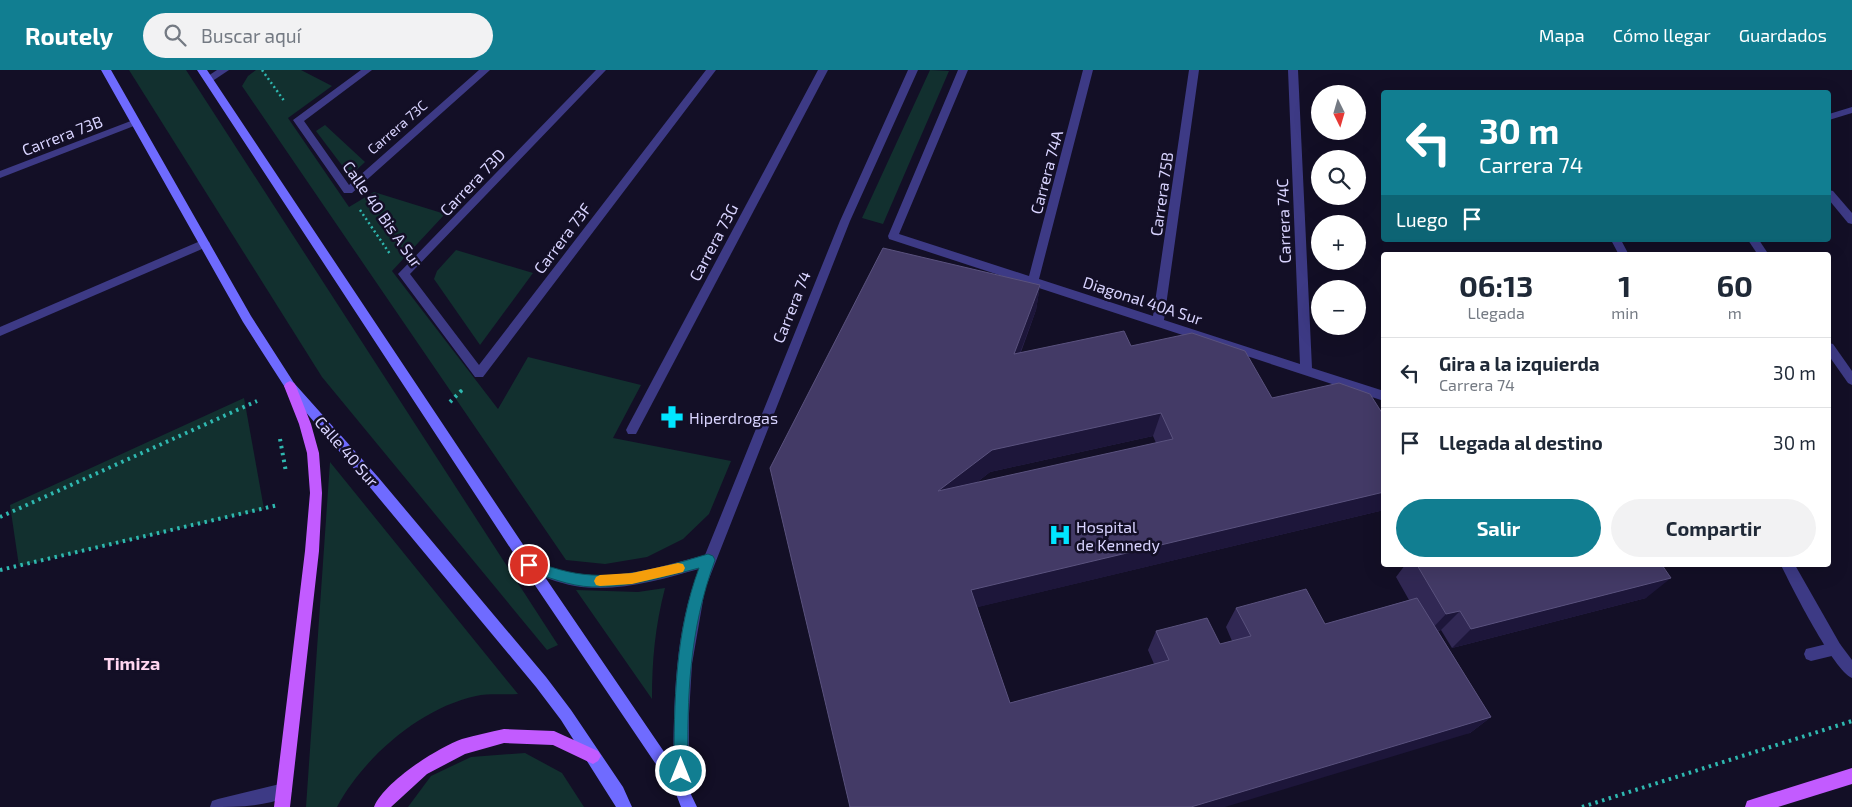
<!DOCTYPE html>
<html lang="es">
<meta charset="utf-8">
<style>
body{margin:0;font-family:"Exo 2",sans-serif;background:#f2f2f3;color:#1f2937;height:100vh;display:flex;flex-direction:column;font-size:19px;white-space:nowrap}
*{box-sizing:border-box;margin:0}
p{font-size:16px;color:#747a83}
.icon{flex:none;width:28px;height:28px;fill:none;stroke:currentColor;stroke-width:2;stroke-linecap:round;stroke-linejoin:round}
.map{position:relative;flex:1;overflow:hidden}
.side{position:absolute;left:1381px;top:182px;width:450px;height:315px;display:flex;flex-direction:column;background:#fff;border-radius:5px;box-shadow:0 5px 20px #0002}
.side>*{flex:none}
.guide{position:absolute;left:1381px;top:20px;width:450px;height:152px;border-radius:5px;box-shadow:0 5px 20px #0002;background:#117e91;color:#fff;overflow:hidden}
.needle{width:32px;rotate:175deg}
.tools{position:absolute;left:1311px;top:15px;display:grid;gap:10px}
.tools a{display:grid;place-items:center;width:55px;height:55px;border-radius:50%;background:#fff;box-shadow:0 5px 20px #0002;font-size:25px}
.pin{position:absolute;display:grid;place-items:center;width:42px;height:42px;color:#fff;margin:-21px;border:2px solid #fff;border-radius:50%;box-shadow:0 1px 5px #0007}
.me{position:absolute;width:55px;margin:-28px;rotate:0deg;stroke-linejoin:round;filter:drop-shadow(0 0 4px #0008)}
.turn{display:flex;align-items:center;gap:18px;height:105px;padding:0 15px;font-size:22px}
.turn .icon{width:65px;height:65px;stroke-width:2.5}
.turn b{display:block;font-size:35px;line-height:42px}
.then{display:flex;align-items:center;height:48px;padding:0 15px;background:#0003;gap:10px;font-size:19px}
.eta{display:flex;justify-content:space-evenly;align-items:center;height:85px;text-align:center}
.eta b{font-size:30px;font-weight:700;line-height:35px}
.primary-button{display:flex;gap:10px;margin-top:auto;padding:10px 15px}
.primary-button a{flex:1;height:58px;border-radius:30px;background:#117e91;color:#fff;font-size:20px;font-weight:700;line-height:58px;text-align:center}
.primary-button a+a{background:#f2f2f3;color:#1f2937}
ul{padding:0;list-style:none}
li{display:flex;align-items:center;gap:15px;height:70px;padding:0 15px;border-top:1px solid #e0e1e3}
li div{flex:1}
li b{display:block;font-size:19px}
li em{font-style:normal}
header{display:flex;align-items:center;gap:30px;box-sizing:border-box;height:70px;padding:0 25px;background:#117e91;color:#fff}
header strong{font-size:24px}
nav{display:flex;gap:28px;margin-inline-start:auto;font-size:18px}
.search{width:350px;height:45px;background:#f2f2f3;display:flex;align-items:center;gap:12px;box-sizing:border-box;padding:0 18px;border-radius:28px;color:#747a83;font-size:19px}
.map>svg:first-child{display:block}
.green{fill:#12302f}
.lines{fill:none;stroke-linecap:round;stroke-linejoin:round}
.path-far1{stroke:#2fb8b0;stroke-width:2.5;stroke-dasharray:2 3;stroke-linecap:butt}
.path{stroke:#2fb8b0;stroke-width:4;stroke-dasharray:2.5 4.5;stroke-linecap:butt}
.lane{fill:#3d3a85;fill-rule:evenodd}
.street{fill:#3d3a85;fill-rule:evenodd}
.secondary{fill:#6f6bff;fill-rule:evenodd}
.primary{fill:#c25bff;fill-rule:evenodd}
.wall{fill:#312854;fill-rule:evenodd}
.shaded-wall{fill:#1d163a}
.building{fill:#433a66;stroke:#5a527e;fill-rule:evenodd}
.route{fill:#117e91;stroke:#0b525e}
.slow{fill:#f59e0b}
.labels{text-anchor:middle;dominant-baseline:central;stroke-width:5;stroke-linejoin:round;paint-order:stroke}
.far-street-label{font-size:14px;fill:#d9d4ff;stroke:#130f26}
.street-label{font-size:16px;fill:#d9d4ff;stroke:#130f26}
.poi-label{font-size:16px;fill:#d9d4ff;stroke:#130f26;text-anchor:start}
.neighbourhood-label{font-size:18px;font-weight:bold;fill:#ffd6f0;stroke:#130f26}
</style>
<header>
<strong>Routely</strong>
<div class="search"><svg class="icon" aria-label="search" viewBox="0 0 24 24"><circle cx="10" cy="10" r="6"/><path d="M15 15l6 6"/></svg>Buscar aquí</div>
<nav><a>Mapa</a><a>Cómo llegar</a><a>Guardados</a></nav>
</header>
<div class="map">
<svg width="1852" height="737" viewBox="0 0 1852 737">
<rect width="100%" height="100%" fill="#130f26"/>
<g class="green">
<path d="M129 0H186L558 575 547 580 322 307Z"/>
<path d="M256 0H301L332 16 288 48 349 137 374 122 445 144 392 201 498 339 528 287 641 315 613 368 731 391 709 444 683 469 647 487 605 494 566 490 242 16 248 6Z"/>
<path d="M930 0 949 1 883 154 862 148Z"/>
<path d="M325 55 365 92 350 106 316 61Z"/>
<path d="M456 180 533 203 480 275 434 209 437 201Z"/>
<path d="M244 328 264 439 19 496 10 435Z"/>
<path d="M330 392 518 624C505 625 489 623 476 626 420 638 363 688 337 737H306Z"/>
<path d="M665 518C655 557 652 590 652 629L576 520 638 522Z"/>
<path d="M525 683 562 703 584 737H408L431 706 471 687Z"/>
</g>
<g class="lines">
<g class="path-far1">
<path d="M262 0 285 32"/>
<path d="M360 140 390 184"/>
<path d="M461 321 462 320"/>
</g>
<g class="path">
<path d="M450 332 462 320"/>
<path d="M280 369 286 402"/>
<path d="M0 447 257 331"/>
<path d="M0 500 278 435"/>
<path d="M1582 737 1852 651"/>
</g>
<path class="lane" d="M1835 572 1840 574 1842 579 1840 584 1811 591 1806 589 1804 584 1806 579Z"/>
<g class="street">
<path d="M217 0H229L211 12H205V8Z"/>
<path d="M361 0H372L304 51 349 115 479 0H490L352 123H344L293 50Z"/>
<path d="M596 0H606L410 204 479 295 706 0H716L483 307H475L398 204Z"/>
<path d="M818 0H828L636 364H628L626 360 628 356Z"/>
<path d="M908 0H918L850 151 705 519 692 594 689 644V719L686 724 681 727 676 724 673 719C674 646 672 567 699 499 659 510 617 523 575 516 558 513 541 506 524 499L522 495 524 491 529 489C544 495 560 501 577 504 620 510 663 496 705 485L840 151Z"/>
<path d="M958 0H968L899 164 1029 206 1083 0H1093L1039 209 1153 246 1189 0H1199L1164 250 1300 294 1288 0H1298L1312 298 1384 321V331L889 169 888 166Z"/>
<path d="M1852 37V43L1829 50V44Z"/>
<path d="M136 49 139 50V54L0 108V101Z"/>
<path d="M1829 120 1833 121 1852 143V154L1848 153 1829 130Z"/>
<path d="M205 169 210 173 209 176 0 266V257Z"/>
<path d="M1611 170H1621L1629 185H1619Z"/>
<path d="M1748 170H1759L1769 185H1758Z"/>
<path d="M1829 273 1833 274 1852 301V315L1848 313 1829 286Z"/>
<path d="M1781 495H1795L1840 574 1852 590V608C1834 601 1791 516 1781 495Z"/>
<path d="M284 713 289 716 292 721 289 726C264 737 237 737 210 737L212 731 218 729Z"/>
</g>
<g class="secondary">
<path d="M101 0H111L251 246 294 313 378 407 546 607 571 640 623 717 632 737H616L561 650 536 617 368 415 286 319 243 252Z"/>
<path d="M197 0H207L534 491 686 714 697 737H681L676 724 524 499Z"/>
</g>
<g class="primary">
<path d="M290 311 294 313 296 316 311 354 319 383 322 423 319 481 290 737H274L305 481 310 423 307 383 299 354 284 316 286 313Z"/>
<path d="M504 659 554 661 598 681 601 686 598 691 593 694 553 675 504 673 465 684 427 704 391 737H374C384 712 437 678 462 669 476 665 490 662 504 659Z"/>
<path d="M1852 698V714L1778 737H1745L1747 731 1753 729Z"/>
</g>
</g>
<path class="wall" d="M1040 215 1036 240 1021 282 1131 276 1272 328 1384 440 977 537 1010 633 1154 594 1148 580 1156 561 1220 574 1232 571 1226 557 1236 538 1325 554 1409 530 1396 507 1405 495H1662L1646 528 1452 578 1441 560 1438 561 1491 647 1470 663 849 737ZM1153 366 1156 373 976 413 990 402Z"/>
<g class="shaded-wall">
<path d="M1040 215 1036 240 1011 307 1014 284Z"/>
<path d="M1161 343 1153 366 990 402 937 443 938 421 992 380Z"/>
<path d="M1384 422V440L970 539 971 520Z"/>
<path d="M1671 508 1646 528 1452 578 1471 559Z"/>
<path d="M1460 541 1441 560 1428 563 1446 544Z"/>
<path d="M1491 647 1470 663 1225 737H1191Z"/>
</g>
<g class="building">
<path d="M883 178 1040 215 1014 284 1124 261 1131 276 1192 263 1245 281 1272 328 1339 313 1370 324 1384 346V422L971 520 1010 633 1169 590 1156 561 1207 548 1220 574 1251 566 1236 538 1306 519 1325 554 1417 528 1491 647 1191 737H850L770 398ZM1161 343 1173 369 938 421 992 380Z"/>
<path d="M1417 495H1662L1671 508 1471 559 1460 541 1446 544Z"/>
</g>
<path class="route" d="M708 484 713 486 715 490C689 561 687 625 688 701L686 706 681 708 676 706 674 701C674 632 675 563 699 498 665 507 628 518 592 517 569 516 547 507 525 499L523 495 525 491 529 490C550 497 570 504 592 505 631 508 671 495 708 484Z"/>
<path class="slow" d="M678 493 683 494 685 498 683 502 632 514 600 516 596 515 594 511 596 507 600 505 632 503Z"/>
<defs>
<symbol id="pharmacy-bare" viewBox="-9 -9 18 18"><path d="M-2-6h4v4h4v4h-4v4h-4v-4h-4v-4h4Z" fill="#00e5ff" stroke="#130f26" stroke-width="2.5" paint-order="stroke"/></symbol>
<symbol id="hospital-bare" viewBox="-9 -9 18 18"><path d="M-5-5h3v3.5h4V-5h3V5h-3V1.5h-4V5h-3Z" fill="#00e5ff" stroke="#130f26" stroke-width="2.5" paint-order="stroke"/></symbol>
</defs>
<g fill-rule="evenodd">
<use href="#pharmacy-bare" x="656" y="331" width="32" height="32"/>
<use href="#hospital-bare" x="1044" y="449" width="32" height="32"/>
</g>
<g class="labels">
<g class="far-street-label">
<text transform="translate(397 57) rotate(-41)">Carrera 73C</text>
</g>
<g class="street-label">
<text transform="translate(62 65) rotate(-21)">Carrera 73B</text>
<text transform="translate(1046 102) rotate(-75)">Carrera 74A</text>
<text transform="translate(472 112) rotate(-46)">Carrera 73D</text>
<text transform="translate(1161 124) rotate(-82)">Carrera 75B</text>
<text transform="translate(383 144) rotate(55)">Calle 40 Bis A Sur</text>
<text transform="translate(1283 151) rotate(-92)">Carrera 74C</text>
<text transform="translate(562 168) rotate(-53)">Carrera 73F</text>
<text transform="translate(713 172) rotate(-62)">Carrera 73G</text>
<text transform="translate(1143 230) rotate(18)">Diagonal 40A Sur</text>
<text transform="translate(791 237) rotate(-68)">Carrera 74</text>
<text transform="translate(347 381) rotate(49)">Calle 40 Sur</text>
</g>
<g class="poi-label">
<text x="689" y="347">Hiperdrogas</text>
<text x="1076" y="456">Hospital<tspan x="1076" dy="18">de Kennedy</tspan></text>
</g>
<g class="neighbourhood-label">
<text x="132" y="593">Timiza</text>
</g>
</g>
</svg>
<div class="tools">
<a><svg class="needle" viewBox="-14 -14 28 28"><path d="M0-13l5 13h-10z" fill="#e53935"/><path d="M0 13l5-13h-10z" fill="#747a83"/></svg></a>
<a><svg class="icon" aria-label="search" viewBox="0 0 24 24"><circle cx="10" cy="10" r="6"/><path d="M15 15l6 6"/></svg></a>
<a>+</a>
<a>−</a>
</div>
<div class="pin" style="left:529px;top:495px;background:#d93025"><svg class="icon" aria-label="arrive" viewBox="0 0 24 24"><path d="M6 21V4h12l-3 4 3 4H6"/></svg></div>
<svg class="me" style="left:681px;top:701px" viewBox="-20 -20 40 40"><circle r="17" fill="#117e91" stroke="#fff" stroke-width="3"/><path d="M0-11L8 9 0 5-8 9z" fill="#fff"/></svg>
<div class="guide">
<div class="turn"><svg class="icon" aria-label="left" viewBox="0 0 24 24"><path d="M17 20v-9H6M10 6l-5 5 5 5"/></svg><div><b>30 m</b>Carrera 74</div></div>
<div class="then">Luego<svg class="icon" aria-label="arrive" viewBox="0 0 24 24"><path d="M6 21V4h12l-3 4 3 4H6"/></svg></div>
</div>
<section class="side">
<div class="eta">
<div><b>06:13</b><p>Llegada</p></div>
<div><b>1</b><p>min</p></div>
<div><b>60</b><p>m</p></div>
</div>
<ul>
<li><svg class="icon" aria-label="left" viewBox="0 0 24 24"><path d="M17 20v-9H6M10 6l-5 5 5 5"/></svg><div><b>Gira a la izquierda</b><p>Carrera 74</p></div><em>30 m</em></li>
<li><svg class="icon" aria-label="arrive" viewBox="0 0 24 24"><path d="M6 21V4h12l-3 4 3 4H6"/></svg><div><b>Llegada al destino</b></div><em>30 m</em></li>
</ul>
<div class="primary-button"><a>Salir</a><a>Compartir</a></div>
</section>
</div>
